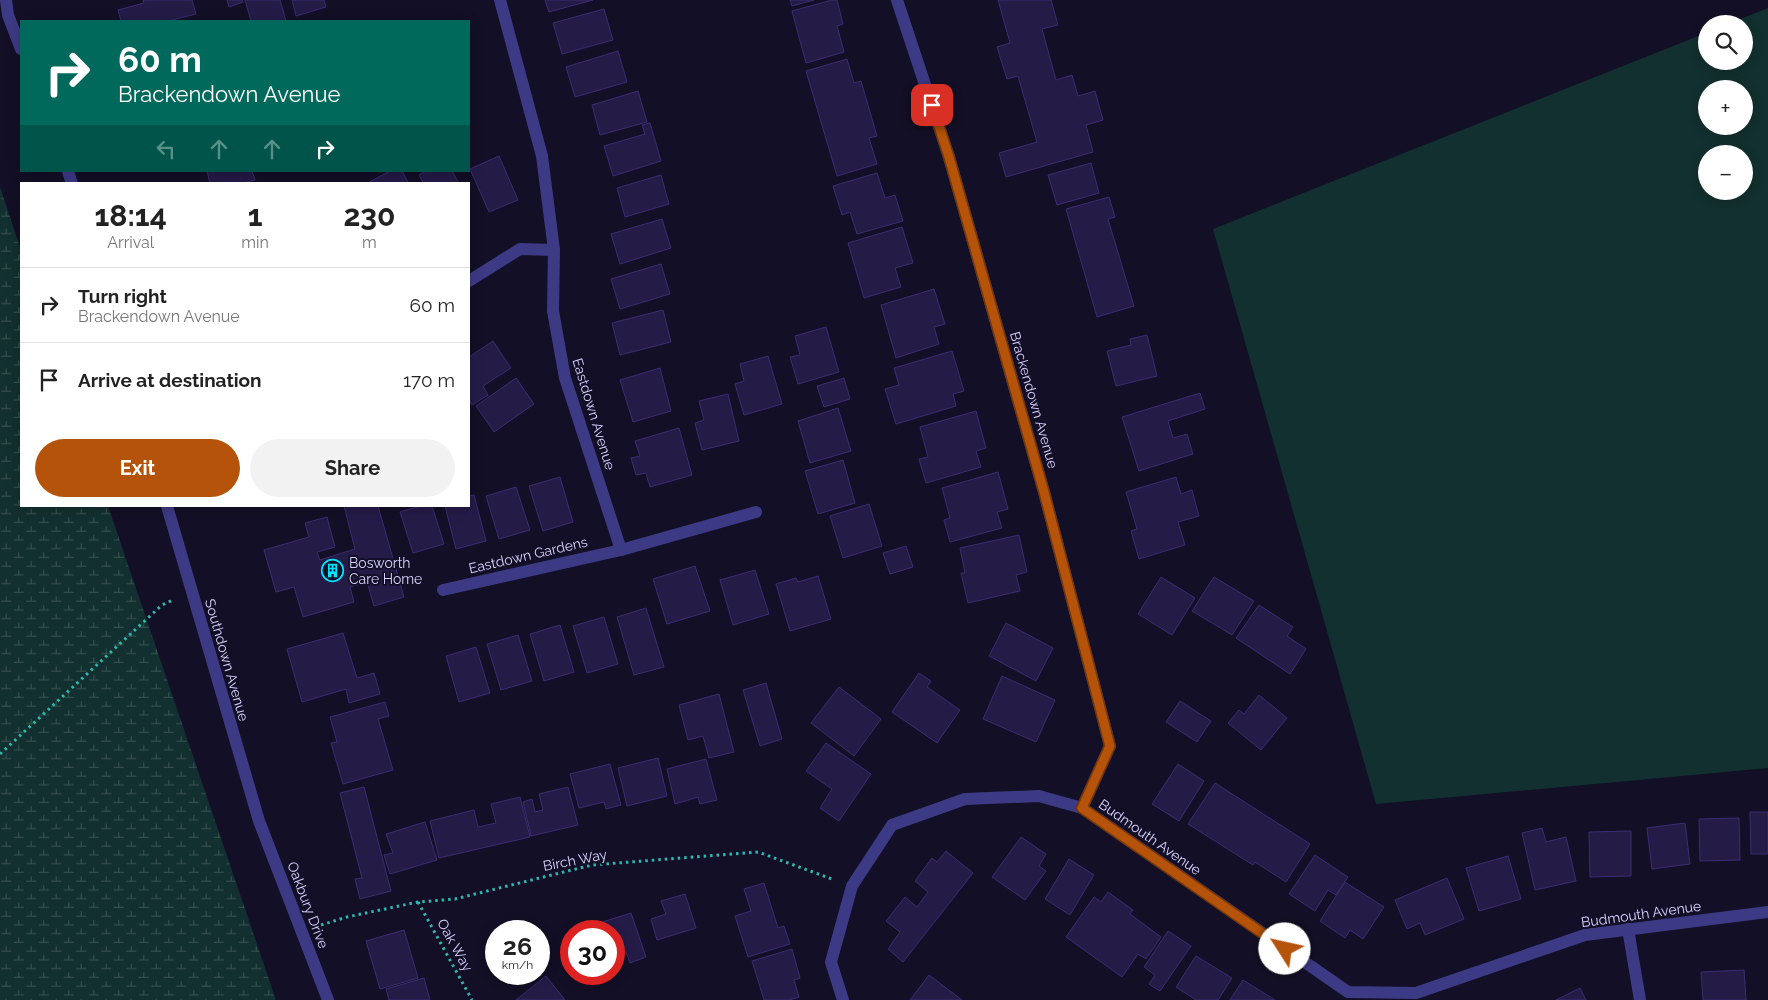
<!DOCTYPE html>
<meta charset="utf-8">
<style>
body{margin:0;font-family:Raleway,sans-serif;background:#f2f2f2;color:#222;height:100vh;display:flex;flex-direction:column;font-size:19px;white-space:nowrap}
*{box-sizing:border-box;margin:0}
p{font-size:16px;color:#767676}
.icon{flex:none;width:28px;height:28px;fill:none;stroke:currentColor;stroke-width:2;stroke-linecap:round;stroke-linejoin:round}
.map{position:relative;flex:1;overflow:hidden}
.panel{position:absolute;left:20px;top:182px;width:450px;height:325px;display:flex;flex-direction:column;background:#fff;border-radius:0px;box-shadow:0 2px 12px #0003}
.panel>*{flex:none}
.top-card{position:absolute;left:20px;top:20px;width:450px;height:152px;border-radius:0px;box-shadow:0 2px 12px #0003;background:#00695c;color:#fff;overflow:hidden}
.fabs{position:absolute;left:1698px;top:15px;display:grid;gap:10px}
.fabs a{display:grid;place-items:center;width:55px;height:55px;border-radius:50%;background:#fff;box-shadow:0 2px 12px #0003;font-size:25px}
.speed{position:absolute;left:485px;top:920px;display:flex;gap:10px;font-size:25px;font-weight:700;text-align:center}
.speed>*{display:grid;place-content:center;width:65px;height:65px;border-radius:50%;background:#fff;box-shadow:0 2px 12px #0003;line-height:1}
.speed small{font-size:12px;font-weight:400}
.speed .limit{border:8px solid #d22;background:#fff;color:#111}
.pin{position:absolute;display:grid;place-items:center;width:42px;height:42px;color:#fff;margin:-21px;border-radius:10px;box-shadow:0 2px 8px #0006}
.me{position:absolute;width:55px;margin:-28px;rotate:305deg;stroke-linejoin:round;filter:drop-shadow(0 0 4px #0008)}
.turn{display:flex;align-items:center;gap:18px;height:105px;padding:0 15px;font-size:22px}
.turn .icon{width:65px;height:65px;stroke-width:2.5}
.turn b{display:block;font-size:35px;line-height:42px}
.lanes{display:flex;align-items:center;height:48px;padding:0 15px;background:#0003;justify-content:center;gap:25px;direction:ltr}
.lanes .off{opacity:.35}
.eta{display:flex;justify-content:space-evenly;align-items:center;height:85px;text-align:center}
.eta b{font-size:30px;font-weight:700;line-height:35px}
.action{display:flex;gap:10px;margin-top:auto;padding:10px 15px}
.action a{flex:1;height:58px;border-radius:30px;background:#b45309;color:#fff;font-size:20px;font-weight:700;line-height:58px;text-align:center}
.action a+a{background:#f2f2f2;color:#222}
ul{padding:0;list-style:none}
li{display:flex;align-items:center;gap:15px;height:75px;padding:0 15px;border-top:1px solid #e0e0e0}
li div{flex:1}
li b{display:block;font-size:19px}
li em{font-style:normal}
.map>svg:first-child{display:block}
.green{fill:#12302f;fill-rule:evenodd}
.wetland{fill:url(#wetland-marsh)}
.building{fill:#241b47;stroke:#3b2d73}
.lines{fill:none;stroke-linecap:round;stroke-linejoin:round}
.path{stroke:#2fb8b0;stroke-width:3;stroke-dasharray:2.5 4;stroke-linecap:butt}
.minor{stroke:#3d3a85;stroke-width:12}
.route-casing{stroke:#753606;stroke-width:12}
.route{stroke:#b45309;stroke-width:9}
.labels{text-anchor:middle;dominant-baseline:central;stroke-width:4;stroke-linejoin:round;paint-order:stroke}
.street-label{font-size:14px;fill:#d9d4ff;stroke:#130f26}
.poi-label{font-size:14px;fill:#d9d4ff;stroke:#130f26;text-anchor:start}
</style>
<div class="map">
<svg width="1768" height="1000" viewBox="0 0 1768 1000">
<defs>
<pattern id="wetland-marsh" width="20" height="14" patternUnits="userSpaceOnUse" patternTransform="scale(1.25)"><rect width="20" height="14" fill="#12302f"/><path d="M1 5h8M5 5V1M11 12h8M15 12V8" fill="none" stroke="#344d4e"/></pattern>
</defs>
<rect width="100%" height="100%" fill="#130f26"/>
<path class="green" d="M1768 8V768L1376 804 1213 229 1706 33V61H1744V24H1728ZM1706 89H1744V126H1706ZM1706 154H1744V191H1706Z"/>
<path class="wetland" d="M0 187 21 250V506H108L276 1000H0Z"/>
<g class="building">
<path d="M143 0H192L196 14 168 21H121L118 10 144 3Z"/>
<path d="M227 0H242L243 2 229 7Z"/>
<path d="M245 0H280L286 21H251Z"/>
<path d="M292 0H324L326 7 296 16Z"/>
<path d="M545 0H593L549 12Z"/>
<path d="M790 0H814L792 6Z"/>
<path d="M832 0H837L843 24 837 26 844 52 806 63 792 11Z"/>
<path d="M998 0H1051L1058 25 1042 29 1056 80 1072 75 1078 96 1095 91 1103 120 1086 125 1093 152 1006 177 999 153 1037 142 1018 76 1007 79 997 47 1010 43Z"/>
<path d="M604 9 613 40 562 54 553 23Z"/>
<path d="M618 51 627 82 575 97 566 67Z"/>
<path d="M847 59 854 83 861 81 877 136 869 138 877 164 837 176 806 71Z"/>
<path d="M638 91 647 122 600 135 592 105Z"/>
<path d="M650 123 661 161 613 176 604 146 645 134 642 125Z"/>
<path d="M499 156 518 200 489 212 470 169Z"/>
<path d="M1091 163 1099 193 1057 205 1048 175Z"/>
<path d="M207 171H252L255 180 240 184H210Z"/>
<path d="M390 171H402L409 184H366Z"/>
<path d="M426 171H452L459 184H424L419 175Z"/>
<path d="M877 173 885 198 895 195 903 221 857 234 850 212 842 215 833 186Z"/>
<path d="M661 175 669 204 625 217 617 188Z"/>
<path d="M1109 197 1115 217 1108 219 1134 306 1097 317 1066 209Z"/>
<path d="M662 219 671 248 620 264 611 234Z"/>
<path d="M902 227 913 263 895 268 901 287 864 298 848 243Z"/>
<path d="M661 264 670 294 620 309 611 279Z"/>
<path d="M934 289 945 324 934 327 939 344 896 358 881 305Z"/>
<path d="M663 310 671 342 620 355 612 323Z"/>
<path d="M826 327 839 372 798 384 790 357 800 355 795 336Z"/>
<path d="M1147 335 1157 376 1116 386 1107 351 1131 345 1130 339Z"/>
<path d="M493 341 511 368 483 386 488 395 472 405 469 400V357Z"/>
<path d="M952 351 964 391 953 394 956 406 896 424 885 389 899 385 894 368Z"/>
<path d="M768 356 782 404 744 415 735 384 744 381 740 364Z"/>
<path d="M660 368 671 411 633 422 620 380Z"/>
<path d="M516 378 534 404 494 432 476 406Z"/>
<path d="M844 378 850 399 824 407 817 386Z"/>
<path d="M1200 393 1205 409 1168 421 1173 438 1187 434 1193 454 1139 471 1122 417Z"/>
<path d="M728 394 739 441 702 450 695 423 704 420 699 401Z"/>
<path d="M838 408 851 451 810 463 798 421Z"/>
<path d="M976 411 986 448 976 451 981 467 926 483 919 459 928 457 920 427Z"/>
<path d="M679 428 692 475 650 487 646 473 636 475 631 458 640 456 635 441Z"/>
<path d="M843 460 855 503 818 514 805 471Z"/>
<path d="M998 472 1008 509 997 512 1002 528 950 542 944 520 950 518 942 488Z"/>
<path d="M560 477 573 522 543 531 529 486Z"/>
<path d="M1176 477 1181 494 1192 490 1199 516 1178 522 1185 545 1139 559 1131 531 1137 529 1126 492Z"/>
<path d="M516 487 530 530 499 539 486 496Z"/>
<path d="M474 495 486 541 456 549 445 506H469V496Z"/>
<path d="M869 504 882 546 843 558 830 516Z"/>
<path d="M344 506H378L404 597 374 606 367 582 350 587 354 602 303 617 294 587 276 592 264 550 309 537 305 523 327 517 335 547 317 552 320 560 355 549Z"/>
<path d="M420 506H432L444 544 413 553 400 512Z"/>
<path d="M1019 535 1027 572 1016 575 1020 591 968 603 961 573H965L960 548Z"/>
<path d="M906 546 913 567 890 574 883 553Z"/>
<path d="M695 566 710 611 667 624 653 579Z"/>
<path d="M755 570 769 614 733 625 720 580Z"/>
<path d="M818 576 831 619 790 631 776 584 796 578 798 582Z"/>
<path d="M1161 577 1195 598 1172 635 1138 614Z"/>
<path d="M1214 577 1254 601 1232 635 1192 611Z"/>
<path d="M1259 605 1293 627 1287 636 1306 649 1290 674 1236 638Z"/>
<path d="M646 608 664 667 634 675 617 617Z"/>
<path d="M604 617 618 664 587 673 573 626Z"/>
<path d="M1006 623 1053 648 1036 681 989 656Z"/>
<path d="M560 625 574 672 544 681 530 634Z"/>
<path d="M343 633 357 678 374 673 380 694 349 703 346 689 302 702 287 649Z"/>
<path d="M518 635 532 681 501 690 487 644Z"/>
<path d="M476 647 490 693 459 702 446 656Z"/>
<path d="M919 673 931 681 927 687 960 710 937 743 892 712Z"/>
<path d="M1002 676 1055 700 1036 742 983 719Z"/>
<path d="M766 683 782 739 760 746 743 690Z"/>
<path d="M839 687 881 719 854 756 811 723Z"/>
<path d="M719 694 734 752 709 758 703 736 688 740 679 705Z"/>
<path d="M1259 695 1287 718 1261 750 1228 723 1239 710 1244 714Z"/>
<path d="M1180 701 1211 721 1197 742 1166 722Z"/>
<path d="M385 702 389 716 378 719 393 770 343 784 331 743 337 742 330 717Z"/>
<path d="M826 743 871 774 839 821 820 808 832 789 806 771Z"/>
<path d="M658 758 667 796 627 806 618 768Z"/>
<path d="M706 759 717 800 700 804 698 797 675 804 667 769Z"/>
<path d="M610 764 621 805 606 809 604 802 579 808 570 774Z"/>
<path d="M1178 764 1204 781 1179 821 1152 804Z"/>
<path d="M1215 783 1310 844 1286 882 1255 862 1253 865 1188 824Z"/>
<path d="M364 787 391 891 360 899 355 879 362 878 340 793Z"/>
<path d="M568 787 578 825 531 836 523 802 532 799 535 812 543 810 539 794Z"/>
<path d="M520 797 530 837 439 858 430 821 474 810 478 827 496 823 491 804Z"/>
<path d="M1750 812H1768V854H1751Z"/>
<path d="M1739 818 1740 860 1700 861 1699 819Z"/>
<path d="M425 822 437 860 390 874 384 855 393 853 386 834Z"/>
<path d="M1685 823 1690 864 1652 869 1647 828Z"/>
<path d="M1542 828 1546 842 1566 837 1576 881 1535 890 1522 833Z"/>
<path d="M1631 831V876L1590 877 1589 832Z"/>
<path d="M1021 837 1046 854 1039 866 1046 871 1025 900 992 877Z"/>
<path d="M946 851 973 873 903 962 888 949 900 932 886 921 905 897 917 907 928 892 915 881 932 858 937 862Z"/>
<path d="M1315 855 1348 877 1336 895 1328 890 1315 911 1289 894Z"/>
<path d="M1508 856 1521 899 1479 911 1466 868Z"/>
<path d="M1069 859 1094 875 1070 915 1045 899Z"/>
<path d="M1447 878 1464 919 1425 935 1420 923 1407 929 1395 900Z"/>
<path d="M1345 882 1384 907 1363 939 1350 930 1345 938 1320 921Z"/>
<path d="M764 883 778 928 784 926 790 944 748 957 735 916 751 911 744 889Z"/>
<path d="M1108 892 1133 910 1130 914 1161 937 1146 959 1138 954 1122 977 1066 937 1094 897 1101 902Z"/>
<path d="M685 894 696 928 657 940 651 919 666 914 661 901Z"/>
<path d="M631 913 646 957 630 963 626 952 614 956V931H598L596 924Z"/>
<path d="M404 930 418 978 380 989 366 941Z"/>
<path d="M1168 931 1191 946 1160 991 1149 984 1155 975 1144 967Z"/>
<path d="M539 942 549 958 539 964Z"/>
<path d="M792 949 800 978 794 980 799 997 789 1000H764L752 961Z"/>
<path d="M1196 956 1232 978 1218 1000H1196L1176 987Z"/>
<path d="M1744 970 1746 1000H1703L1701 972Z"/>
<path d="M929 975 962 1000H910Z"/>
<path d="M546 976 565 1000H516Z"/>
<path d="M424 978 430 1000H389L386 989Z"/>
<path d="M1243 980 1275 1000H1230Z"/>
<path d="M1580 988 1586 1000H1556Z"/>
</g>
<g class="lines">
<g class="path">
<path d="M0 754 162 605 173 600"/>
<path d="M418 902 472 1000"/>
<path d="M321 925 347 917 418 902 455 899 592 865 758 852 832 879"/>
</g>
<g class="minor">
<path d="M6 0 8 15 21 49"/>
<path d="M500 0 542 156 554 250 553 311 565 378 621 550 756 512"/>
<path d="M897 0 949 157 1044 492 1110 746 1082 808"/>
<path d="M68 171 72 184"/>
<path d="M469 281 520 249 554 250"/>
<path d="M167 506 259 821 328 1000"/>
<path d="M443 590 621 550"/>
<path d="M1628 929 1640 1000"/>
<path d="M843 1000 831 962 852 886 892 825 965 799 1039 796 1082 808 1348 992 1416 993 1585 935 1768 912"/>
</g>
</g>
<g class="lines">
<defs>
<path id="route" d="M932 105 949 157 1044 492 1110 746 1082 808 1285 949"/>
</defs>
<use href="#route" class="route-casing"/>
<use href="#route" class="route"/>
</g>
<defs>
<symbol id="building-ring" viewBox="-11 -11 22 22"><circle r="9.5" fill="#130f26" stroke="#00e5ff" stroke-width="1.5"/><path d="M-4-6H4V6H1V3H-1V6H-4ZM-2.5-4.3h1.7v1.8h-1.7ZM.8-4.3h1.7v1.8H.8ZM-2.5-1h1.7V.8h-1.7ZM.8-1h1.7V.8H.8Z" fill="#00e5ff"/></symbol>
</defs>
<g fill-rule="evenodd">
<use href="#building-ring" x="320" y="558" width="25" height="25"/>
</g>
<g class="labels">
<g class="street-label">
<text transform="translate(1034 400) rotate(74)">Brackendown Avenue</text>
<text transform="translate(594 414) rotate(73)">Eastdown Avenue</text>
<text transform="translate(528 555) rotate(-13)">Eastdown Gardens</text>
<text transform="translate(227 660) rotate(74)">Southdown Avenue</text>
<text transform="translate(1150 837) rotate(35)">Budmouth Avenue</text>
<text transform="translate(575 860) rotate(-11)">Birch Way</text>
<text transform="translate(308 905) rotate(69)">Oakbury Drive</text>
<text transform="translate(1641 914) rotate(-8)">Budmouth Avenue</text>
<text transform="translate(455 945) rotate(61)">Oak Way</text>
</g>
<g class="poi-label">
<text x="349" y="563">Bosworth<tspan x="349" dy="16">Care Home</tspan></text>
</g>
</g>
</svg>
<div class="fabs">
<a><svg class="icon" aria-label="search" viewBox="0 0 24 24"><circle cx="10" cy="10" r="6"/><path d="M15 15l6 6"/></svg></a>
<a>+</a>
<a>−</a>
</div>
<div class="speed"><div>26<small>km/h</small></div><div class="limit">30</div></div>
<div class="pin" style="left:932px;top:105px;background:#d93025"><svg class="icon" aria-label="arrive" viewBox="0 0 24 24"><path d="M6 21V4h12l-3 4 3 4H6"/></svg></div>
<svg class="me" style="left:1285px;top:949px" viewBox="-20 -20 40 40"><circle r="19" fill="#fff"/><path d="M0-13L10 11 0 6-10 11z" fill="#b45309"/></svg>
<div class="top-card">
<div class="turn"><svg class="icon" aria-label="right" viewBox="0 0 24 24"><path d="M7 20v-9h11M14 6l5 5-5 5"/></svg><div><b>60 m</b>Brackendown Avenue</div></div>
<div class="lanes"><svg class="icon off" aria-label="left" viewBox="0 0 24 24"><path d="M17 20v-9H6M10 6l-5 5 5 5"/></svg><svg class="icon off" aria-label="ahead" viewBox="0 0 24 24"><path d="M12 20V5M6 11l6-6 6 6"/></svg><svg class="icon off" aria-label="ahead" viewBox="0 0 24 24"><path d="M12 20V5M6 11l6-6 6 6"/></svg><svg class="icon" aria-label="right" viewBox="0 0 24 24"><path d="M7 20v-9h11M14 6l5 5-5 5"/></svg></div>
</div>
<section class="panel">
<div class="eta">
<div><b>18:14</b><p>Arrival</p></div>
<div><b>1</b><p>min</p></div>
<div><b>230</b><p>m</p></div>
</div>
<ul>
<li><svg class="icon" aria-label="right" viewBox="0 0 24 24"><path d="M7 20v-9h11M14 6l5 5-5 5"/></svg><div><b>Turn right</b><p>Brackendown Avenue</p></div><em>60 m</em></li>
<li><svg class="icon" aria-label="arrive" viewBox="0 0 24 24"><path d="M6 21V4h12l-3 4 3 4H6"/></svg><div><b>Arrive at destination</b></div><em>170 m</em></li>
</ul>
<div class="action"><a>Exit</a><a>Share</a></div>
</section>
</div>
